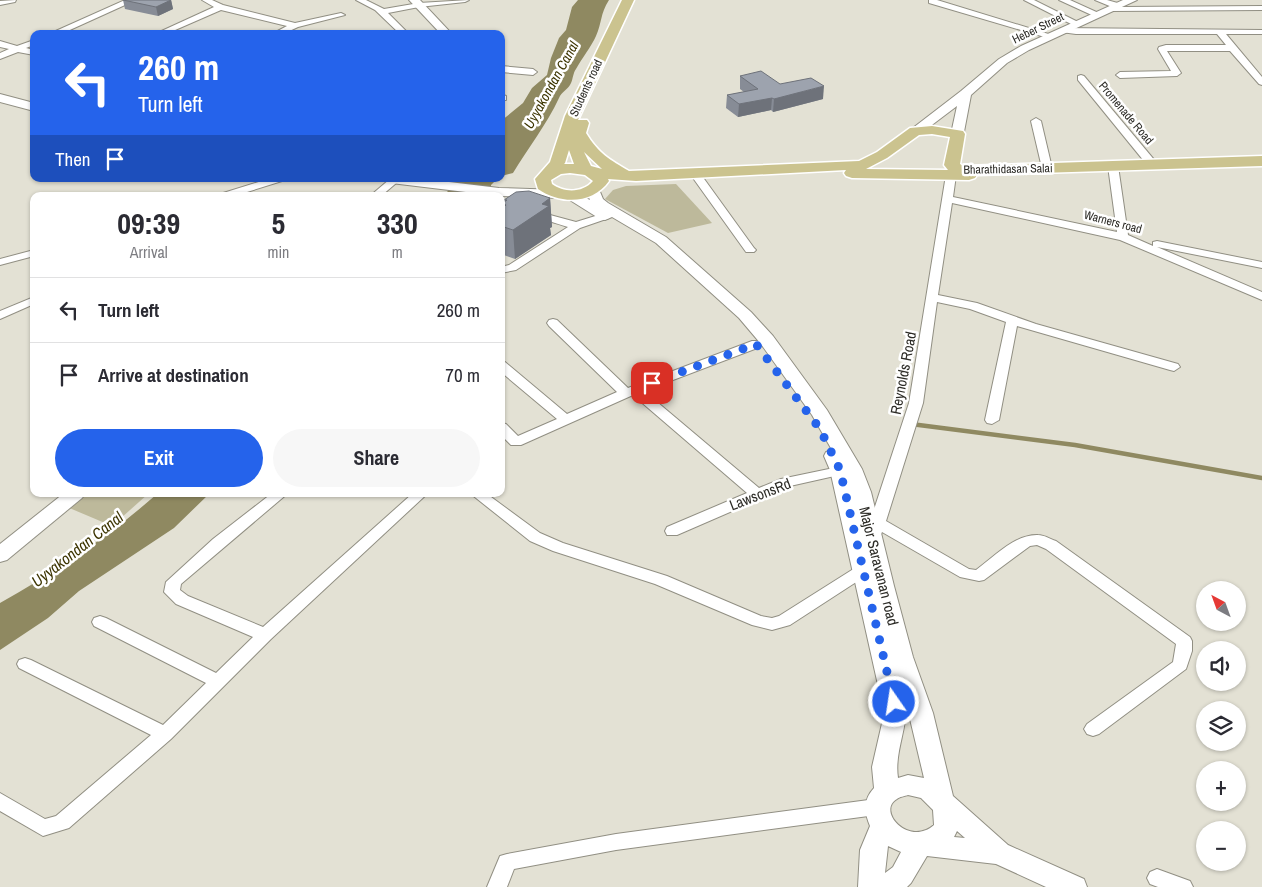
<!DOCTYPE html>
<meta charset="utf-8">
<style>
body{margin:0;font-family:"Archivo Narrow",sans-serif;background:#f7f7f7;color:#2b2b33;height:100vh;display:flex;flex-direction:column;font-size:19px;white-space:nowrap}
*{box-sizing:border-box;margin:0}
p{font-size:16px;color:#7c7c81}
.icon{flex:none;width:28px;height:28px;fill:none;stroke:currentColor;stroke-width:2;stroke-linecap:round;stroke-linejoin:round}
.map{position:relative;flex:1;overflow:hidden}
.panel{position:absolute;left:30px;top:192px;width:475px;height:305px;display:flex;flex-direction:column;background:#fff;border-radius:10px;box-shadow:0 1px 4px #0004}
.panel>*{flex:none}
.guide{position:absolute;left:30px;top:30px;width:475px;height:152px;border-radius:10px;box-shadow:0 1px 4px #0004;background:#2563eb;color:#fff;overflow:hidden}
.needle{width:32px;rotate:319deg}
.controls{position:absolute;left:1196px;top:581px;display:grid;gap:10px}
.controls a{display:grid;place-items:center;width:50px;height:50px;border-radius:50%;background:#fff;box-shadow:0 1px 4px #0004;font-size:25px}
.pin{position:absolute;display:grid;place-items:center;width:42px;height:42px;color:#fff;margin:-21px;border-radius:10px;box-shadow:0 2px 8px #0006}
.me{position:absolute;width:55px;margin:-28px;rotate:347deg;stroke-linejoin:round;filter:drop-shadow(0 0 4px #0008)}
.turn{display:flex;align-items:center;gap:18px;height:105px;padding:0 25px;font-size:22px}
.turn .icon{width:65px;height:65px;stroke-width:2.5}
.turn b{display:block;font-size:35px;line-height:42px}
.then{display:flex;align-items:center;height:48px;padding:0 25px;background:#0003;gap:10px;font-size:19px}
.eta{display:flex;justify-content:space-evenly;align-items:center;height:85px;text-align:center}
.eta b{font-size:30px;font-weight:700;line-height:35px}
.action{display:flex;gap:10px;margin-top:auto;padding:10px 25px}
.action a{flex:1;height:58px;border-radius:30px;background:#2563eb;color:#fff;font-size:20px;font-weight:700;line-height:58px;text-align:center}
.action a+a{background:#f7f7f7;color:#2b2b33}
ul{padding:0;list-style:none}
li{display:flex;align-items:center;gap:15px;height:65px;padding:0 25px;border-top:1px solid #e1e1e2}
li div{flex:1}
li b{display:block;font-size:19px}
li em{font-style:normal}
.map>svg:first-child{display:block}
.green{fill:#bdb99b}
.water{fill:#8f8961}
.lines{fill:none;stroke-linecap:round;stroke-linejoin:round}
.stream{stroke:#8f8961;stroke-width:4.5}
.street-casing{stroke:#918f83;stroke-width:2}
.secondary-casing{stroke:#918f83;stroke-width:2}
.primary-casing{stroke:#fff;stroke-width:3}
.street{fill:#fff;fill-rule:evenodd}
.secondary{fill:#fff;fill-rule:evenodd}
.primary{fill:#cbc38f;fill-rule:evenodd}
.wall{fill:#878c96}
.shaded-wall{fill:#6e727a}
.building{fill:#9da3ae;stroke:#6e727a}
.route{stroke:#2563eb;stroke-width:9;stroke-dasharray:0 16.2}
.labels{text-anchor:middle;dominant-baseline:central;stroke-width:5;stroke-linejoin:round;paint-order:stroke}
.far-street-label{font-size:12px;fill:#2d2c27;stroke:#fff}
.far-water-label{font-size:14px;font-style:italic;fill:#3c3400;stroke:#fff}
.street-label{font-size:15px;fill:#2d2c27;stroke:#fff}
.water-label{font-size:16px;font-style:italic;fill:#3c3400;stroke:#fff}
</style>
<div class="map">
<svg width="1262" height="887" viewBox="0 0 1262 887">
<rect width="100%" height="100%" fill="#e3e1d4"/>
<g class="green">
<path d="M676 184 712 223 668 233 605 199 613 190 626 186Z"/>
<path d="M82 494H148L112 526 67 507Z"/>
</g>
<g class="water">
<path d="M578 0H609C600 14 602 23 596 36 591 47 582 58 576 69 573 73 573 79 571 83 569 89 561 92 559 98 547 124 528 148 513 173L501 176V121L523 103 532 88 547 75 551 58 559 38 566 30 572 7Z"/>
<path d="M457 179H497L491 185V192L496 195 444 196Z"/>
<path d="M157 494H209L174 528 79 591 48 618 0 650V603C57 571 108 537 157 494Z"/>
</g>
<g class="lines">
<path class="stream" d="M911 424 1075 445 1262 478"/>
<defs>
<g id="street">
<path d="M16 0 15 2 0 5V1Z"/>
<path d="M125 0H136L61 34H49Z"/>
<path d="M202 0H212L223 5 295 23 341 13 345 15 298 27 283 34H272L287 26 221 10 166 34H155L214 7Z"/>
<path d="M356 0H366L384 9 419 3 469 0 465 2 419 7 388 13 409 34H400L375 10Z"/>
<path d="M929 0H937L1055 36 1048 38 929 3Z"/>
<path d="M1024 0H1034L1082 24 1075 26Z"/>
<path d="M1059 0H1070L1103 15 1096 17Z"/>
<path d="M1095 0H1107L1121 4 1122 7 1262 6V10L1112 11 1108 9 1112 7Z"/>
<path d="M1061 28 1262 30V34H1226L1262 77V85L1259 84 1230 51H1167L1181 73 1177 76 1120 78 1116 75 1120 72 1171 71 1158 49 1159 47 1166 45H1226L1217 34H1076L1061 32Z"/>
<path d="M34 40V45L26 48 34 50V55L18 52 0 59V53L9 49 0 47V41L17 46Z"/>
<path d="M501 66 533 69 537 72 533 75 501 72Z"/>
<path d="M1081 75 1084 76 1156 162V166H1148L1078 80V76Z"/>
<path d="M501 94 506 96V100H501Z"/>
<path d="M1036 118 1041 121 1052 168 1047 171 1042 168 1031 121Z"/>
<path d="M1113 163 1118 166 1128 235 1153 246V242L1157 241 1262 262V268L1157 247 1262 292V300L1120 240 952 203 938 295 977 303 1036 324 1178 364 1180 367 1174 371 1170 370 1017 326 999 420 992 424 987 423 985 420 1006 322 970 309 937 302 923 403 886 521 969 569 976 570C994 557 1015 534 1038 535 1044 535 1050 539 1056 541L1190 637 1192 641V651L1186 669 1099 734 1093 736 1087 734 1084 729 1087 724 1173 662 1176 644 1046 549 1037 545 1030 546 984 580 979 581 960 577 882 532 878 541H868L865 537 909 403 946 175 951 172 956 175 953 197 1117 232 1108 166Z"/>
<path d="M698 175 702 176 754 248 756 250 754 252H746L693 178Z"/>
<path d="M268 179H283L282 181 234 196H219L220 194Z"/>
<path d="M390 179H401L381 196H370Z"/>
<path d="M520 211 539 212 576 222 605 213 610 216 609 218 580 228 516 270 501 273V267L509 265 568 227C542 218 527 215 501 222V215Z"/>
<path d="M34 250V256L0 265V259Z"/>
<path d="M34 297V304L0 319V311Z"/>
<path d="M553 319 557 320 628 388 752 341H760L762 344 760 347 644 391 759 488 781 479 848 465 853 466 855 469 853 472 848 473 790 486 677 535H667L665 531 667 527 747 493 633 395 521 445H511L501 435V423L506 424 518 436 557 419 501 372V361L505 362 567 414 617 392 549 326 547 323 549 320Z"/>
<path d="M271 494H287L181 584 180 590 188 596 263 627 412 494H427L271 639 171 739 69 828 43 836 0 811V793L45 819 56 816 151 735 19 668 17 664 19 660 25 658 31 660 163 725 206 683 94 626 92 622 94 618 100 616 106 618 216 673 253 637 176 604 164 592 166 582 213 539Z"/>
<path d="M471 494H487L540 533 563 543 667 576 761 616 772 618 779 616 855 568 860 559 865 558 870 559 873 563 867 575 790 625 772 630 752 625 655 584 553 551 530 541Z"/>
<path d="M876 799 883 801 885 807 883 813 876 815 616 850 514 869 507 887H487L500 856 507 854 616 834Z"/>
<path d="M1157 869 1190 881 1193 887H1158L1150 884 1147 878 1150 872Z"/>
</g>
<g id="secondary">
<path d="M409 0H420L452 34H441Z"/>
<path d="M1123 0H1137L1029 50 1007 63 971 95 963 137H953L951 134 957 106 920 134H910L909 131 961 91 999 59 1021 46Z"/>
<path d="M0 94 34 103V111L0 102Z"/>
<path d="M384 179H424L499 188 560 190 566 192 571 191 590 200 586 190 588 187H598L603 199 608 203 666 237 751 312 773 336 827 410 862 469 871 492 894 586 913 657 933 713 953 796 1008 845 1084 879 1087 887H1046L996 864 927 856 911 883 907 887H858L860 850 870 826C864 812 863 800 874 788L872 767 883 719 882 703 830 470 824 456 826 452 832 450 812 415 761 344 739 318 656 243 612 217 605 220 600 219 565 197 560 198 499 196 391 183ZM906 702 924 778 908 775 898 778C894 752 908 728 906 702ZM908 795 921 798 933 810 934 825C909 847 876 811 897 799 899 797 905 796 908 795ZM957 831 965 838 954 837ZM888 846 901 852 893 867 885 873Z"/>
<path d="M63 494H85L82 498 7 560 0 562V544Z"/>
</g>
<path id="primary" d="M622 0H634L578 120H587L589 123 586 133C598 153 610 160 629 171L859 161 877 152 910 128 932 126 963 131 965 134 960 164 963 166 1262 156V166L977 175 975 178 969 180 852 178 846 176 844 173 846 170 636 181 608 179 609 181C593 204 561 205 538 189L535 179 550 162 565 116ZM932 134 950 137 944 165 948 170 866 169 887 158 919 135ZM569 150 574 164H564L565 163ZM584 152 602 169 591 166ZM570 173 585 175 593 181C583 193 564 193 552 184L551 180 561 174Z"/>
</defs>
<use href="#street" class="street-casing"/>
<use href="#secondary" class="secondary-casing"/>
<use href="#primary" class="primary-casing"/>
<use href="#street" class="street"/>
<use href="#secondary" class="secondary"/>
<use href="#primary" class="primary"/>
</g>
<g class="wall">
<path d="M123 0H171L173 9 158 16 125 9Z"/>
<path d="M740 76 780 84 823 99 773 112 771 110 738 117 726 108 727 95 744 92 740 89Z"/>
<path d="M550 198 552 227 550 228 551 235 515 259 501 254V204L504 202V200Z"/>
</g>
<g class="shaded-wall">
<path d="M171 0 173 9 158 16 156 7Z"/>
<path d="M824 86 823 99 773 112 774 99Z"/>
<path d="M772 98 771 110 738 117 739 104Z"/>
<path d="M550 198 552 227 550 228 551 235 515 259 513 230 542 204Z"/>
</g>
<g class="building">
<path d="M123 0H171L156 7Z"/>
<path d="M761 71 780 84 811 78 824 86 774 99 772 98 739 104 727 95 758 89 740 76Z"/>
<path d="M529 191 550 198 542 204 549 206 513 230 501 226V208L506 205 501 204 507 200H504L516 192Z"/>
</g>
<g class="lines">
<path class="route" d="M652 383 756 344 820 429 840 470 894 702"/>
</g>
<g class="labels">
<g class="far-street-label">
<text transform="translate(1038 28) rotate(-26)">Heber Street</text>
<text transform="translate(586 88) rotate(-65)">Students road</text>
<text transform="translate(1126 113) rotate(50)">Promenade Road</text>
<text transform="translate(1008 169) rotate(-1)">Bharathidasan Salai</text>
<text transform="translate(1113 222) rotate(15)">Warners road</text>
</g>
<g class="far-water-label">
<text transform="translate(551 85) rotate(-61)">Uyyakondan Canal</text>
</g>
<g class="street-label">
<text transform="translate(903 373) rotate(-79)">Reynolds Road</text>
<text transform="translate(760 494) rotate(-21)">LawsonsRd</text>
<text transform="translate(879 566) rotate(76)">Major Saravanan road</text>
</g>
<g class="water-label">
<text transform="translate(77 549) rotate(-38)">Uyyakondan Canal</text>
</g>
</g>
</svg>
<div class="controls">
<a><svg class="needle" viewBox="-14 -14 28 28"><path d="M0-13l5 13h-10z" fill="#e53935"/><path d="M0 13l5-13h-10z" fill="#7c7c81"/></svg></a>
<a><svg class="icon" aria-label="sound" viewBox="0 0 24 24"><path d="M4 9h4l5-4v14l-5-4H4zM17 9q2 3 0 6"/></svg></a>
<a><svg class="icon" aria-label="layers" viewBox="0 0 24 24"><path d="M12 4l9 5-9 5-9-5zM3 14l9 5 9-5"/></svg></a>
<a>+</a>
<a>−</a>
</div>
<div class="pin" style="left:652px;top:383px;background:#d93025"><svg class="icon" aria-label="arrive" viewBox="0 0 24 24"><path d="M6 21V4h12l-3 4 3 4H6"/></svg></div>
<svg class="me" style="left:894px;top:702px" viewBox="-20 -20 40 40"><circle r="17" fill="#2563eb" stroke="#fff" stroke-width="3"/><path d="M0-11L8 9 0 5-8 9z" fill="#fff"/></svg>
<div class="guide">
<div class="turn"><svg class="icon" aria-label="left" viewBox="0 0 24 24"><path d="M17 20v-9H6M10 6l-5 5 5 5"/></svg><div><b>260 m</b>Turn left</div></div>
<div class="then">Then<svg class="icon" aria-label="arrive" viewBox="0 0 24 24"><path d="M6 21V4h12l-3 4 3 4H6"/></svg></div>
</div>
<section class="panel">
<div class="eta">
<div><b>09:39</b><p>Arrival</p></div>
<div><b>5</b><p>min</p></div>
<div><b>330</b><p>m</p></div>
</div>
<ul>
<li><svg class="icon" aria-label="left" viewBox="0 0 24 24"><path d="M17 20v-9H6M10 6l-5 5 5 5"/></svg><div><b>Turn left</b></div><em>260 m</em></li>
<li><svg class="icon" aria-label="arrive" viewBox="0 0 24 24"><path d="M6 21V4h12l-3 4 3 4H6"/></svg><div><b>Arrive at destination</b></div><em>70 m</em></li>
</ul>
<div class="action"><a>Exit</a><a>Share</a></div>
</section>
</div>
